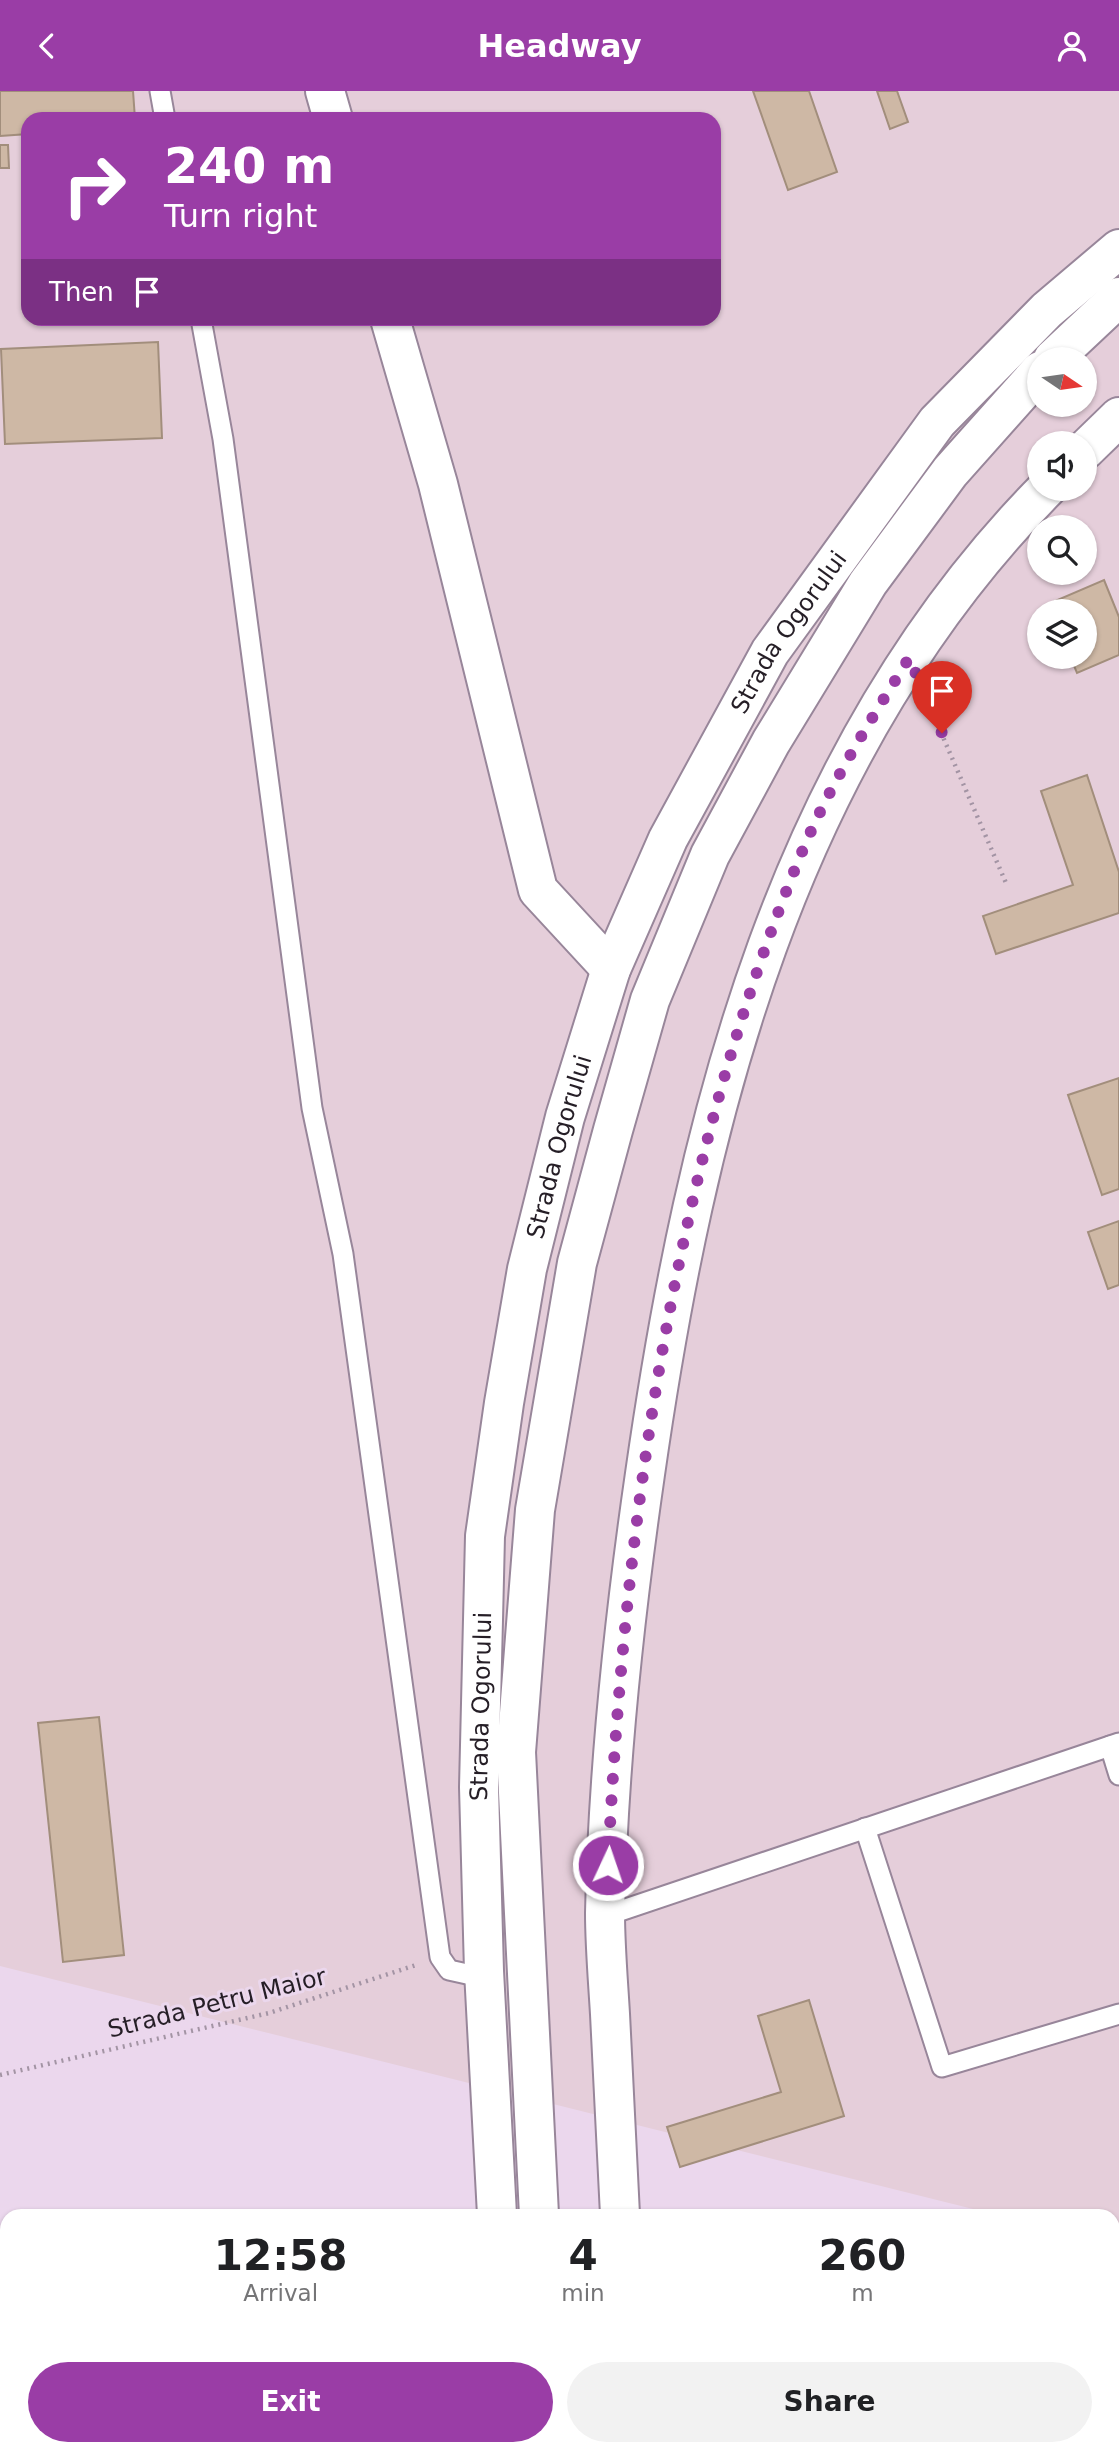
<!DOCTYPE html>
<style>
body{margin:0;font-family:"DejaVu Sans",sans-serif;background:#f2f2f2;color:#202124;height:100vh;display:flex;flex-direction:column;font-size:26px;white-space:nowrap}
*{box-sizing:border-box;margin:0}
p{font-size:23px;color:#757577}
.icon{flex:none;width:38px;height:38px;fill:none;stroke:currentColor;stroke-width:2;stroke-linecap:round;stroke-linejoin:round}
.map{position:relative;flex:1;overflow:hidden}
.details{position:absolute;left:0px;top:2118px;width:1120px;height:247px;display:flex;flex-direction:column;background:#fff;border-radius:21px 21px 0 0;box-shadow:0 2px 5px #0004}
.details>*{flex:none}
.hud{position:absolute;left:21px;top:21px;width:700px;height:214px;border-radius:21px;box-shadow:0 2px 5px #0004;background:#9a3da6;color:#fff;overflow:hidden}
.needle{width:46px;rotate:103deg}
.controls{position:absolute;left:1027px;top:256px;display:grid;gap:14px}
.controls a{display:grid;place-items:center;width:70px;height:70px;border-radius:50%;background:#fff;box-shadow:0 2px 5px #0004;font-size:35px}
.pin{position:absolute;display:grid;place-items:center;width:60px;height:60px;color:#fff;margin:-72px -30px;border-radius:50% 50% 50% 0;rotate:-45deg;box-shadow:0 0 7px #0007}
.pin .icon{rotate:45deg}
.me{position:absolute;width:77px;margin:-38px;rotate:3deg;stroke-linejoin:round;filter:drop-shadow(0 0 5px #0008)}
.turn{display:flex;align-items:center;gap:24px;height:147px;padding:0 28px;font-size:32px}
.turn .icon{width:91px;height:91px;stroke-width:2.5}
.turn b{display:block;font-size:49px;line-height:60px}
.then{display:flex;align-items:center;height:66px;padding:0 28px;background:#0003;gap:14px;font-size:26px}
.eta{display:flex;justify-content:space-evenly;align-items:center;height:119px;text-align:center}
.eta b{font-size:42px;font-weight:700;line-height:49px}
.action{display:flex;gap:14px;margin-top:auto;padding:14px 28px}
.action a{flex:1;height:80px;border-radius:42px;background:#9a3da6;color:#fff;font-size:28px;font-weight:700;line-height:80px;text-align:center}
.action a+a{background:#f2f2f2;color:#202124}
header{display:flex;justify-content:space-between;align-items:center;height:91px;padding:0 28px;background:#9a3da6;color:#fff;font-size:32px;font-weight:700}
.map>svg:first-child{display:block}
.industrial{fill:#e5ceda;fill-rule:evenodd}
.building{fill:#ceb8a5;stroke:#a28e7c;stroke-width:2}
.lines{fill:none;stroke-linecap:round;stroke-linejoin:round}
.service-casing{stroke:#98869a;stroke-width:23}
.minor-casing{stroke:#98869a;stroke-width:42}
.trunk-casing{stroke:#98869a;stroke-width:42}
.path{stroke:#a394a4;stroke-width:4.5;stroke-dasharray:2 5;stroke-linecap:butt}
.service{stroke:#fff;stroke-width:19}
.minor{stroke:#fff;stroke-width:38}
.trunk{stroke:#fff;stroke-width:38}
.route{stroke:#9a3da6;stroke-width:12;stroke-dasharray:0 21.6}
.labels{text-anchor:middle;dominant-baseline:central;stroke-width:6;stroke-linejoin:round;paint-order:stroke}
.street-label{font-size:24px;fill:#251e26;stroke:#ebd7ed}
</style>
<header><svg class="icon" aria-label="back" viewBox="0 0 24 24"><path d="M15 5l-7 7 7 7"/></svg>Headway<svg class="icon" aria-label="person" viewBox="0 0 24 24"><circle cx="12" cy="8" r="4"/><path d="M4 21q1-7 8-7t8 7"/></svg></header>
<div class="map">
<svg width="1119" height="2364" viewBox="0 0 1119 2364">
<rect width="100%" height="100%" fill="#ebd7ed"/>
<path class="industrial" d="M0 0H1119V2155L1113 2153V2124H997L0 1875ZM28 28H714V228H28ZM1040 268H1085V313H1040ZM1040 352H1085V397H1040ZM1040 436H1085V481H1040ZM1040 520H1085V565H1040Z"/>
<g class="building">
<path d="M0 0H133L135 28H28V43L0 45Z"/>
<path d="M753 0H809L837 81 788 99Z"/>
<path d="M877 0H897L908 31 890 38Z"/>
<path d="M0 54H8L9 77H0Z"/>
<path d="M158 251 162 347 5 353 1 258Z"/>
<path d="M1104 489 1119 526V564L1077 582 1070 565H1085V520H1050L1048 513Z"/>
<path d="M1087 684 1119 781V822L996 863 983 825 1073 794 1041 700Z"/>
<path d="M1119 987V1098L1102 1104 1068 1004Z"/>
<path d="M1119 1130V1194L1108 1198 1088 1141Z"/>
<path d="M99 1626 124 1864 63 1871 38 1632Z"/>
<path d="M809 1909 844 2025 680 2076 667 2036 781 2001 758 1925Z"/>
</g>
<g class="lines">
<defs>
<g id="service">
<path d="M160 0 165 28"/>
<path d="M201 228 223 348 312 1017 343 1163 440 1866 449 1879 467 1883 484 1880"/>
<path d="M1110 1655 1119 1684"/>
<path d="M865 1737 942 1976 1119 1923"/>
<path d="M605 1825 1119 1652"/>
</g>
<g id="minor">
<path d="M325 0 333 28"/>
<path d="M390 228 438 393 538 799 611 878"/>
<path d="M1085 359 1119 326"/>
<path d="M620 2124C617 2057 613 1990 610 1923 608 1889 605 1855 605 1822 608 1675 624 1528 645 1383 696 1027 786 661 1047 397"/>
<path d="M632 2357V2364"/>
</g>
<g id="trunk">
<path d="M1053 268 1119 206"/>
<path id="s1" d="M497 2124 484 1880 479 1696 485 1445 504 1312 527 1178 565 1026 611 878 668 748 770 561 937 331 1047 219 1119 158"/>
<path d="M539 2124 516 1661 535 1419 577 1172 613 1039 650 909 710 764 771 651 868 492 950 381 1040 280"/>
<path d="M510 2357V2364"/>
<path d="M551 2357V2364"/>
</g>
</defs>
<use href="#service" class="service-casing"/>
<use href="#minor" class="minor-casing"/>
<use href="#trunk" class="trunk-casing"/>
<g class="path">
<path d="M927 609 1006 792"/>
<path d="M0 1984 269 1922 416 1874"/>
</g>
<use href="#service" class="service"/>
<use href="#minor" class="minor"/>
<use href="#trunk" class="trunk"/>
</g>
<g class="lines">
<path class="route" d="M608 1774C624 1439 673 1072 802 761 830 693 871 629 909 567L942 642"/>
</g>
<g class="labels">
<g class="street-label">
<text stroke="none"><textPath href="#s1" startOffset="1643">Strada Ogorului</textPath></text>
<text stroke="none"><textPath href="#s1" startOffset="1076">Strada Ogorului</textPath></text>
<text stroke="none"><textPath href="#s1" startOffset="509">Strada Ogorului</textPath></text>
<text transform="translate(217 1912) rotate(-14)">Strada Petru Maior</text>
</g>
</g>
</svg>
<div class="controls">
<a><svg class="needle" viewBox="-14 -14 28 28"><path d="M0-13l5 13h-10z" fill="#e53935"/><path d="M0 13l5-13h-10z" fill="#757577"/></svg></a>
<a><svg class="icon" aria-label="sound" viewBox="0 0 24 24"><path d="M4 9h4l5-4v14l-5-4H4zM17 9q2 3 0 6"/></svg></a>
<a><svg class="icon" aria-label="search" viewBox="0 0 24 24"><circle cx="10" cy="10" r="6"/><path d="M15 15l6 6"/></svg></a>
<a><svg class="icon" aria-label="layers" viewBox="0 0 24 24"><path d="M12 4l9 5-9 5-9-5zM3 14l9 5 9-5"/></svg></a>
</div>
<div class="pin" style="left:942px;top:642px;background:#d93025"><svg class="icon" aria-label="arrive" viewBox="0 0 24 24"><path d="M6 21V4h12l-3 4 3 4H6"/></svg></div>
<svg class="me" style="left:608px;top:1774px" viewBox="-20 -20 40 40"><circle r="17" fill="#9a3da6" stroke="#fff" stroke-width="3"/><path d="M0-11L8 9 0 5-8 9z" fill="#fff"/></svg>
<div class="hud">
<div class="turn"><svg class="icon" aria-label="right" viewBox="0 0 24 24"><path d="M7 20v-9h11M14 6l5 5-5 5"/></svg><div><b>240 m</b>Turn right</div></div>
<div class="then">Then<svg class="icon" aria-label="arrive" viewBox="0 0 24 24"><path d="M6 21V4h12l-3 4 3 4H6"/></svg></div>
</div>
<section class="details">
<div class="eta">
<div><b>12:58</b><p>Arrival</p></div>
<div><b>4</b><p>min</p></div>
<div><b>260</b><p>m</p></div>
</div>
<div class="action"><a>Exit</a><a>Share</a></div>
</section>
</div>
